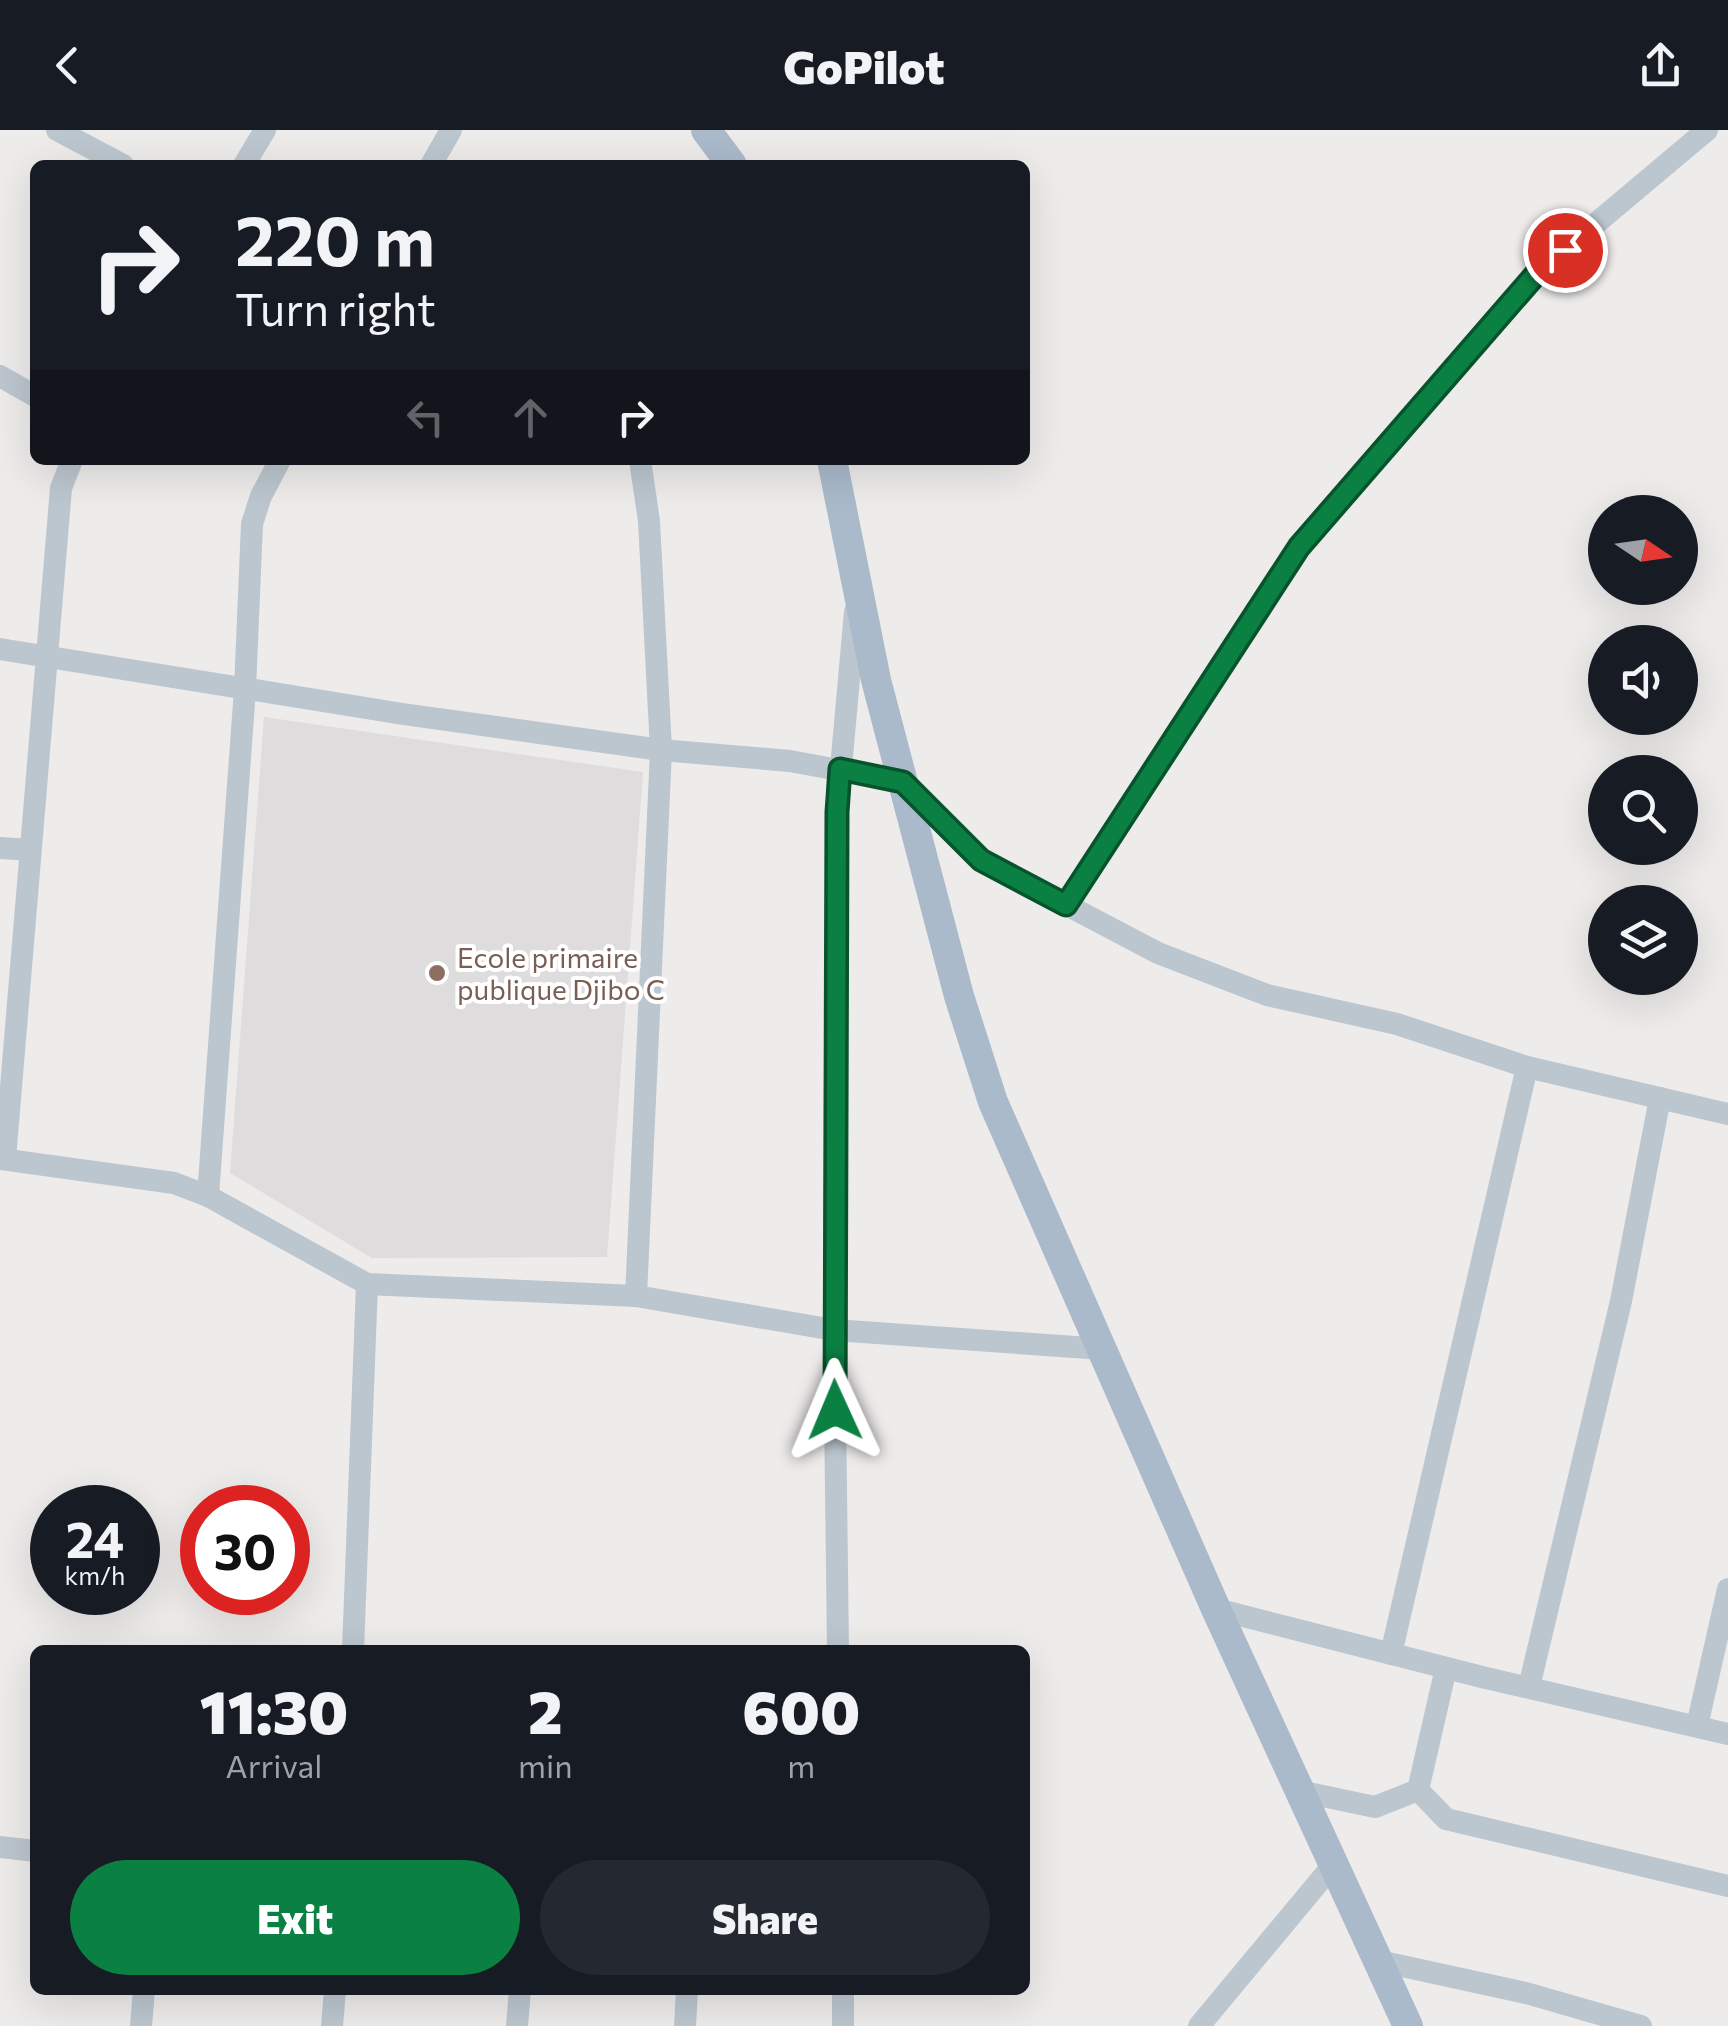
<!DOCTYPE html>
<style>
body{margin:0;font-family:Commissioner,sans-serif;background:#242831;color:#f1f3f6;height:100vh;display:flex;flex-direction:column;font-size:38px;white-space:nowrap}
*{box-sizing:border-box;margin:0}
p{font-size:32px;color:#9ea1a6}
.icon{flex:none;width:55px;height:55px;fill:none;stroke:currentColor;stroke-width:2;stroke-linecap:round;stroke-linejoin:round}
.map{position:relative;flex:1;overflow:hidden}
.drawer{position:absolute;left:30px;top:1515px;width:1000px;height:350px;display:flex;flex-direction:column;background:#171b24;border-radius:15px;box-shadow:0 10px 40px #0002}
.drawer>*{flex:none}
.top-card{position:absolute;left:30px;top:30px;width:1000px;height:305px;border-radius:15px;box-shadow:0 10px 40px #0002;background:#171b24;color:#f1f3f6;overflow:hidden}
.needle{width:65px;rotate:103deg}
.controls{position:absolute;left:1588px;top:365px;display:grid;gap:20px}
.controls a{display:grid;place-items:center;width:110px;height:110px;border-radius:50%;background:#171b24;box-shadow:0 10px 40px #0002;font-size:50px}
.speed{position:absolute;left:30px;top:1355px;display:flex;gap:20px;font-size:50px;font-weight:700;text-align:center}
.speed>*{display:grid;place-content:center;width:130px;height:130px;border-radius:50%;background:#171b24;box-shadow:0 10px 40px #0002;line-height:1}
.speed small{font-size:25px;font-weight:400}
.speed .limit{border:15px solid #d22;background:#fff;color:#111}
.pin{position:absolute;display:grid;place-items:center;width:85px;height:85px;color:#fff;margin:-42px;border:5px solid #fff;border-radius:50%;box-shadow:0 2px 10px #0007}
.me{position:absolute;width:110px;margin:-55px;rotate:359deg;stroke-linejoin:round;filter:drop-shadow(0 0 8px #0008)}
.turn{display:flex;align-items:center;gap:35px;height:210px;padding:0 40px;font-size:45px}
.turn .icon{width:130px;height:130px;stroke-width:2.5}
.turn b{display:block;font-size:70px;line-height:85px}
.lanes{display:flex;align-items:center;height:95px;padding:0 40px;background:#0003;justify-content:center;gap:50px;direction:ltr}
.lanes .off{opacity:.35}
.eta{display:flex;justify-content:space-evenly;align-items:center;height:170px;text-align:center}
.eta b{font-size:60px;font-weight:800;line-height:70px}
.button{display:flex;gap:20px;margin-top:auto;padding:20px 40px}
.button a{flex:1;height:115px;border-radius:60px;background:#0b8043;color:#fff;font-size:40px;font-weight:800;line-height:115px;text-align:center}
.button a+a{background:#242831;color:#f1f3f6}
header{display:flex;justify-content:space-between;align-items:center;height:130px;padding:0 40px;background:#171b24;font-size:45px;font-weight:800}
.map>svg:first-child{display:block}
.education{fill:#dfdcdd}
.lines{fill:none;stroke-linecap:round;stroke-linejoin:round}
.minor{stroke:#bcc6ce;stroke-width:22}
.major{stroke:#aabacb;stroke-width:30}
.route-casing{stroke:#07532c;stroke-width:25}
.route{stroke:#0b8043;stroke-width:18}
.education-dot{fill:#8d6e63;stroke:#fff;stroke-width:4}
.labels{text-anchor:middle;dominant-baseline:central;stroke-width:8;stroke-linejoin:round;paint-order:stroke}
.education-label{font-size:28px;fill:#785e54;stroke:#fff;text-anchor:start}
</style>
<header><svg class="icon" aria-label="back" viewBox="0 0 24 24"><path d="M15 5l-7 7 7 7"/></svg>GoPilot<svg class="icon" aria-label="share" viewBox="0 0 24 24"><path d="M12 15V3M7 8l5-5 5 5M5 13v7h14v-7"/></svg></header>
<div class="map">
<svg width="1728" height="1896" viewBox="0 0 1728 1896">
<rect width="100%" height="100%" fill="#eeebeb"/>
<path class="education" d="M264 587 643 642 607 1127 372 1128 230 1043Z"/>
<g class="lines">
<g class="minor">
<path d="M57 0 123 35"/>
<path d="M244 35 265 0"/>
<path d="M431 35 451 0"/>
<path d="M0 246 35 266"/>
<path d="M0 519 403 584 661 620 790 631 903 652 981 730 1158 823 1267 865 1397 894 1527 937 1728 984"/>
<path d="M0 718 30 720"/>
<path d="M1066 775 1299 417 1537 143 1707 0"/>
<path d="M0 1029 174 1053 208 1066 367 1154 636 1166 834 1200 1103 1219"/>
<path d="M5 1029 61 358 72 330"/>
<path d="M208 1066 245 559 252 394 261 366 280 330"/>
<path d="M636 1166 661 620 649 391 640 330"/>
<path d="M1216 1479 1486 1548 1728 1604"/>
<path d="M353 1520 367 1154"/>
<path d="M838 1520 834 1200 837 682 855 482"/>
<path d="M1391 1524 1527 937"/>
<path d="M1529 1557 1621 1171 1660 968"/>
<path d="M1697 1596 1728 1459"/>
<path d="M1418 1660 1446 1689 1728 1756"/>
<path d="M1299 1661 1375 1677 1418 1660 1446 1538"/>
<path d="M0 1717 35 1721"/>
<path d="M1379 1831 1526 1863 1641 1896"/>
<path d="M843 1860V1896"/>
<path d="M141 1896 144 1860"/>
<path d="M332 1896 335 1860"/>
<path d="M517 1896 520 1860"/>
<path d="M685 1896 687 1860"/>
<path d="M1199 1896 1333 1735"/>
</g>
<g class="major">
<path d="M706 0 732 35"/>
<path d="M832 330 876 550 959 866 993 972 1216 1479 1408 1896"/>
</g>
</g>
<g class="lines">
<defs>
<path id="route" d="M835 1280 837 682 840 639 903 652 981 730 1066 775 1299 417 1536 144 1565 120"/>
</defs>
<use href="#route" class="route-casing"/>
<use href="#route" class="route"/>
</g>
<circle class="education-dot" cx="437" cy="843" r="10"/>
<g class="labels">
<g class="education-label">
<text x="457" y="827">Ecole primaire<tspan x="457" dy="32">publique Djibo C</tspan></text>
</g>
</g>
</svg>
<div class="controls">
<a><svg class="needle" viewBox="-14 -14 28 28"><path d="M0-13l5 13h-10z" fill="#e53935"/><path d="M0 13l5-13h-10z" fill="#9ea1a6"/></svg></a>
<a><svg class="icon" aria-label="sound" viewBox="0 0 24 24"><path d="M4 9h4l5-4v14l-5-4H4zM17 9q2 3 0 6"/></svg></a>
<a><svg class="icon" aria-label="search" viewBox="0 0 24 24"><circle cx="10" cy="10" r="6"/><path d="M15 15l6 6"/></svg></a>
<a><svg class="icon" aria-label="layers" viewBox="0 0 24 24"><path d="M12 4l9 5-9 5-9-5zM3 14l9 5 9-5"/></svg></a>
</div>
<div class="speed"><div>24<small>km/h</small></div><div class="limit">30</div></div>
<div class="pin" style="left:1565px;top:120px;background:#d93025"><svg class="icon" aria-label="arrive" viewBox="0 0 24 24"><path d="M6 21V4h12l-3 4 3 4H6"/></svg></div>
<svg class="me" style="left:835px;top:1280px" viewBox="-20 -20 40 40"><path d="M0-17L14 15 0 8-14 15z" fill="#0b8043" stroke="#fff" stroke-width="4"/></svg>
<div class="top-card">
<div class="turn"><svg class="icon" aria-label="right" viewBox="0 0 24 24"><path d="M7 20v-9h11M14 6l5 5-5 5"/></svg><div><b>220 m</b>Turn right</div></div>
<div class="lanes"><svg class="icon off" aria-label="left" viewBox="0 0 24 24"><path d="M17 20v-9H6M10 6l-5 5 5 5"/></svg><svg class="icon off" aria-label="ahead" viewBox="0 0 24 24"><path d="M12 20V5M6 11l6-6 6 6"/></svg><svg class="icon" aria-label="right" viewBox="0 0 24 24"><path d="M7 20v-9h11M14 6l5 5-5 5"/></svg></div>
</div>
<section class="drawer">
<div class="eta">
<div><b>11:30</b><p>Arrival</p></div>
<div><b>2</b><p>min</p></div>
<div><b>600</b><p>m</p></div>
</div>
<div class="button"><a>Exit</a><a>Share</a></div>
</section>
</div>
